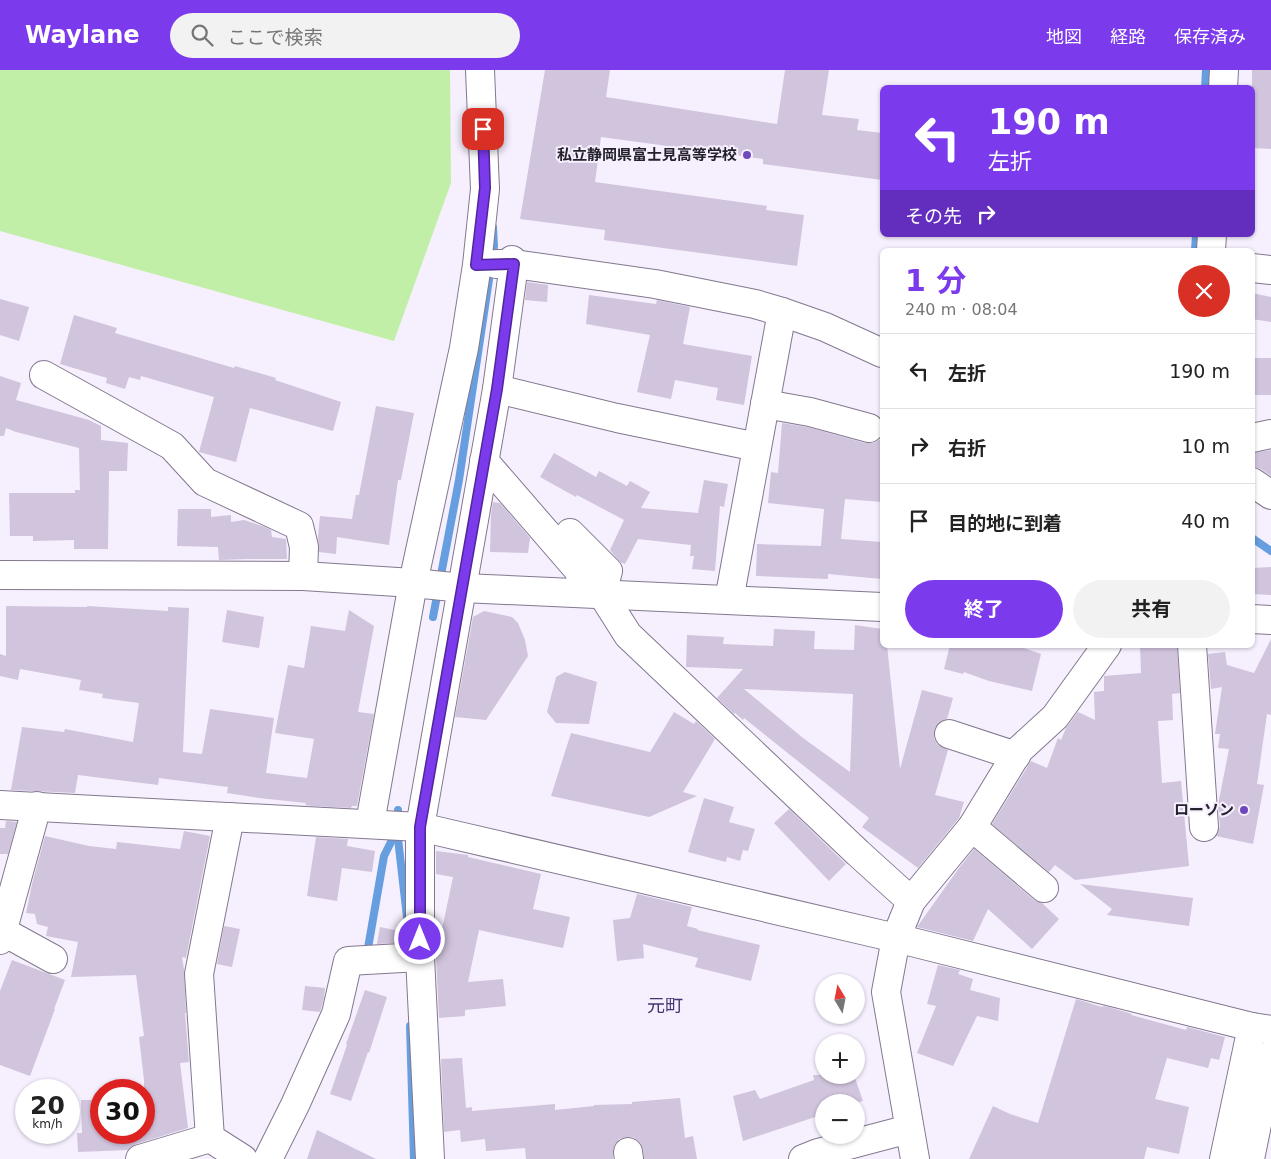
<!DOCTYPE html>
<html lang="ja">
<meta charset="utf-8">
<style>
body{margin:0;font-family:"DejaVu Sans","Noto Sans JP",sans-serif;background:#f2f2f2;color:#222;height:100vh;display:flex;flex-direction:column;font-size:19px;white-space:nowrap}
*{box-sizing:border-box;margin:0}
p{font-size:16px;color:#767676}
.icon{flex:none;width:28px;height:28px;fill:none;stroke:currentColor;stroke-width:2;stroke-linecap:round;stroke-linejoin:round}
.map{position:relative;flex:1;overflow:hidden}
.drawer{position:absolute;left:880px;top:178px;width:375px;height:400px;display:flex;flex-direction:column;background:#fff;border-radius:8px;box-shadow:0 1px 4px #0004}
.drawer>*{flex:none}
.banner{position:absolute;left:880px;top:15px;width:375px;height:152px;border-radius:8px;box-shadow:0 1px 4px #0004;background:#7c3aed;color:#fff;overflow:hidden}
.needle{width:32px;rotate:350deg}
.fabs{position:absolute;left:815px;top:904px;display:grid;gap:10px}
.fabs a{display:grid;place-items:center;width:50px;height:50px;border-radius:50%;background:#fff;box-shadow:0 1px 4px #0004;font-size:25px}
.speed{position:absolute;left:15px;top:1009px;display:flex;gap:10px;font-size:25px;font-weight:700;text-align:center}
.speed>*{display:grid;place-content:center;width:65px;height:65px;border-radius:50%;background:#fff;box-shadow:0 1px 4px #0004;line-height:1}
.speed small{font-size:12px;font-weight:400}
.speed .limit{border:8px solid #d22;background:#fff;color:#111}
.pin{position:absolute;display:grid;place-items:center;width:42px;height:42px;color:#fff;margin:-21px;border-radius:10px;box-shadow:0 2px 8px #0006}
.me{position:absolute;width:55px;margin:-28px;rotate:0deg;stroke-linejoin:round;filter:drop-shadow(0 0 4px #0008)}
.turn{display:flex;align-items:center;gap:18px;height:105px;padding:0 25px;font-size:22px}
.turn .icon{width:65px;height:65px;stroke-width:2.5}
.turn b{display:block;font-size:35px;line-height:42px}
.then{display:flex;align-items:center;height:48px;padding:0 25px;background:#0003;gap:10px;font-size:19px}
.round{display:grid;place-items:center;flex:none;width:52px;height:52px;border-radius:26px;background:#f2f2f2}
.summary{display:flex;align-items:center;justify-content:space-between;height:85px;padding:0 25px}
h1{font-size:30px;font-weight:700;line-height:38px;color:#7c3aed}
.button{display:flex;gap:10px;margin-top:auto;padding:10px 25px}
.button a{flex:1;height:58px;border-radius:30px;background:#7c3aed;color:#fff;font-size:20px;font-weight:700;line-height:58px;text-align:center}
.button a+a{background:#f2f2f2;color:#222}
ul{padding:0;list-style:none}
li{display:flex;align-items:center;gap:15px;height:75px;padding:0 25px;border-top:1px solid #e0e0e0}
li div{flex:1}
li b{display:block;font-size:19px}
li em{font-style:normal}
header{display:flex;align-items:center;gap:30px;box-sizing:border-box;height:70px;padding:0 25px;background:#7c3aed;color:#fff}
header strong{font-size:24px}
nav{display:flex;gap:28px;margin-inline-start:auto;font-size:18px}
.search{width:350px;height:45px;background:#f2f2f2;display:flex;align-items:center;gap:12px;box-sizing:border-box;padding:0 18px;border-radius:28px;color:#767676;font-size:19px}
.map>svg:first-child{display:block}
.grass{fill:#c2efa7}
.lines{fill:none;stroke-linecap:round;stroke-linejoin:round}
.stream{stroke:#669edf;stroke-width:8}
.building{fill:#d1c4dd;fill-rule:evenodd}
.minor-casing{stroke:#83788e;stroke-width:30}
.minor{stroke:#fff;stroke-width:28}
.route-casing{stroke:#51269a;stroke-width:12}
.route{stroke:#7c3aed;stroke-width:9}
.poi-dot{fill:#6f47bf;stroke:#f6effe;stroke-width:2}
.labels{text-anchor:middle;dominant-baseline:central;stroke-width:4;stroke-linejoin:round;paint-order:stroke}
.poi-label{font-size:15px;font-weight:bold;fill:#25212a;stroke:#f6effe;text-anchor:end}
.quarter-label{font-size:18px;fill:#463571;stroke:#f6effe}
</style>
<header>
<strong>Waylane</strong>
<div class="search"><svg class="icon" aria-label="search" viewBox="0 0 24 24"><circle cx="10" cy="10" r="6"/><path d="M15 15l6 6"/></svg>ここで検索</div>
<nav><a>地図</a><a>経路</a><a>保存済み</a></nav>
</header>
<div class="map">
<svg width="1271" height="1089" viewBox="0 0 1271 1089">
<rect width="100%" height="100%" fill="#f6effe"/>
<path class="grass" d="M0 0H450L451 113 394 271 0 161Z"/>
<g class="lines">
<g class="stream">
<path d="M1205 18 1206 0"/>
<path d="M1195 180 1196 165"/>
<path d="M1252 468 1271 481"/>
<path d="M433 547 459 410 494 176 493 157"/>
<path d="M398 740 397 760 407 847"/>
<path d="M368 878 384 786 396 762"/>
<path d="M410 956 414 1089"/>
</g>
</g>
<g class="building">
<path d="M545 0H610L606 27 777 54 785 0H829L822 45 859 49 857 60 882 63V110L763 94V89L601 67 595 112 767 136 766 140 804 145 797 196 604 170 605 160 520 149Z"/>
<path d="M1252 0H1271V79L1252 78Z"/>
<path d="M527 212 548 215 547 232 525 230Z"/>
<path d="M1252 223 1271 227V252L1252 249Z"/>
<path d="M589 225 656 234 657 230 690 237 683 274 752 286 744 335 716 330 718 318 675 310 671 329 637 322 650 265 586 254Z"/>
<path d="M0 229 29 237 19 271 0 265Z"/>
<path d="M74 245 117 258 115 263 234 298 235 296 276 308 275 310 341 332 333 361 250 338 236 392 199 382 214 327 141 306 140 310 129 307 125 319 106 313 107 308 60 294Z"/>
<rect x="1252" y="288" width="19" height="37"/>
<path d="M0 306 21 313 16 330 89 350 101 356V370L128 373 127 401H109L108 479H74V470L33 471V466H10L9 423H75V420H80L79 378 16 362 6 358 4 366H0Z"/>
<path d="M376 336 414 343 401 410H398L389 475 337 467 336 484 319 482 318 467 320 446 352 449 356 425H359Z"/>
<path d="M782 353 807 357 865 373H873L879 370H882V432L845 429 841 469 882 472V509L828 504V509L756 506 757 474 821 476 824 439 768 433 771 402 778 403Z"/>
<path d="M1271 380V406L1261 399 1252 396V383Z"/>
<path d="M554 383 596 407 599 401 627 416 630 411 650 422 641 438 698 443 704 410 728 414 724 437 720 436 715 501 692 499 694 486H690L691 475 638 469 625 494 620 492 610 480 624 450 577 425 576 427 540 407Z"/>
<path d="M493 432 500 433 530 468 528 483 490 482 491 444Z"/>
<path d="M178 439H211V447L231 445V452L244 450 265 457 271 460 272 467 286 469 287 489H247L219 490 218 477 177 476Z"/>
<path d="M1271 497V525L1252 524V498Z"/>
<path d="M6 536 87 537V536L168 541V537L189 538 183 682 202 684 210 639 274 648 266 703 307 708 314 669 275 663 288 595 304 598 311 556 345 561 349 540 374 556 358 642 374 644 357 736H352L351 738 313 736 305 735 306 733 259 728 227 723 228 717 159 708 158 715 78 705 75 723 11 720 22 657 64 662 65 659 133 672 139 633 102 628 103 624 79 620 81 610 20 599 18 610 0 606V584L6 586Z"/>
<path d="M227 540 264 547 259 578 222 572Z"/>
<path d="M484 541 512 547 518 553 525 570 528 586 486 650 455 647 473 547Z"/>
<path d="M855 555 882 559V575H887L900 699 922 620 953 628 947 649 939 652 934 660V668L937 674 948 680 935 725 964 732 959 748 918 798 862 757 869 748 744 648 743 650 735 643 734 644 717 628 743 599 686 597 687 565 724 567 723 574 773 576 774 559 815 561 814 579 854 580ZM744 619 853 624 850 702 803 668Z"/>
<path d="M1271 569V645L1267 644 1257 714 1264 715 1253 774 1216 766 1218 763 1220 756 1218 735 1229 679 1218 678 1220 664H1215L1222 617 1211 619 1208 584 1225 582 1227 595 1254 603Z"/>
<path d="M950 575H1015L1041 584 1032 621 989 611 964 602 963 604 944 599Z"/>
<path d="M1140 575H1177L1180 623 1172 624 1173 650 1158 651 1162 713 1181 711 1189 796 1075 810 1055 795 1049 802 992 754 1031 691 1047 698 1058 668 1061 670 1066 658 1078 642 1095 650 1094 622 1104 621V606L1141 603Z"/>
<path d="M565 602 597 612 589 654 556 653 547 642 556 607Z"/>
<path d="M674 642 694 654 696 651 715 669 683 722 697 726 649 747 551 726 571 663 650 682Z"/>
<path d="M704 728 734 737 729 752 755 759 748 781 743 780 740 791 727 787 726 792 688 782Z"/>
<path d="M789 739 846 794 829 811 774 753Z"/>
<path d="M6 751 17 752 8 784H0V758H5Z"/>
<path d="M184 761 210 766 186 888 182 887 184 899 186 943H185L189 992 180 993 188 1058 136 1074 128 1080 78 1082 77 1063H82L81 1030H101V1062H144V1010L139 967 144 966 136 905 71 907 78 872 46 866 48 857 37 854 35 844 26 843 32 814 45 766 89 776 116 779 117 772 180 779Z"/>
<path d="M316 767 348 769 347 776 375 781 372 802 342 798 337 831 307 826Z"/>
<path d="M974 779 1034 830 1042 833 1059 849 1032 879 988 839 973 871 917 857 959 798Z"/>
<path d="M436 781 468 785V787L541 804 533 839 570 847 563 878 479 860 468 912 503 909 506 936 465 940V946L439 948 436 888 453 807 436 804Z"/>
<path d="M1080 814 1193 828 1189 856 1107 845 1112 839Z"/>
<path d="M637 824 692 837 687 856 698 859 697 860 760 875 751 911 695 897 698 888 643 874 644 888 617 891 613 850 630 848Z"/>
<path d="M224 856 240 859 232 897 217 894Z"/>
<path d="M380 857 399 861 397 873 377 874Z"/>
<path d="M12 890 65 910 54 939H55L30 1006 0 995V921Z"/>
<path d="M938 895 960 900 958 904 973 909 970 920 1000 928 998 951 977 946 953 996 917 983 936 936 927 934Z"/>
<path d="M305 916 325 918 324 928 320 942 302 940Z"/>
<path d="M365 920 387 927 369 983 368 982 351 1031 330 1024 347 975 346 974Z"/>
<path d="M1076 929 1102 937 1103 936 1109 937 1132 944 1131 945 1186 960 1187 957 1225 967 1219 990 1211 988 1208 998 1167 988 1155 1029 1189 1037 1179 1084 1147 1077 1144 1089H969L993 1036 1010 1044 1038 1053Z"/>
<path d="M462 988 466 1038 472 1037V1041L555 1034V1040L594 1036V1035L632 1034V1032L680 1028 685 1068 693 1066 697 1089H644L643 1080 640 1072 633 1067H626L619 1069 614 1076 613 1084V1089H526L525 1078 486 1081 485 1069 461 1072 460 1060 444 1062 441 989Z"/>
<path d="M813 1005H854L863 1031 856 1033V1032H824V1044L743 1071 733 1026 755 1020 760 1029 814 1010Z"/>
<path d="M317 1060 376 1089H307Z"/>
</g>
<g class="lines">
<defs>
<g id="minor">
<path d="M1223 18 1224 0"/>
<path d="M1211 180 1212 165"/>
<path d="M496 194H514L655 214 755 234 782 242 825 257 882 283"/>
<path d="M1252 198 1271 200"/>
<path d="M44 305 172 376 205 412 299 456 304 477 303 506"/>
<path d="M497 319 617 348 757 377"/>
<path d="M765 334 810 342 869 358"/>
<path d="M1252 368 1271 364"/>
<path d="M484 391 581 503 579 523"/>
<path d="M1252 412 1271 425"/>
<path d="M570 463 608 501 602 524 628 565 858 783 911 831 896 868 886 922 915 1089"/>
<path d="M0 505 303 506 413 513 463 518 882 537"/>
<path d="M729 530 782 242"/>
<path d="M1252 549 1271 550"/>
<path d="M1192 575 1204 757"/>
<path d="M949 664 1016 686"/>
<path d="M0 735 420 757 896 868 1252 957 1271 960"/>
<path d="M230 747 199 904 210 1068 243 1089"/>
<path d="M370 753 413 513 464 278 477 195 485 119 480 0"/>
<path d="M972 757 1044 818"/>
<path d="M911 831 972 757 1019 680 1055 647 1107 575"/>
<path d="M2 861 53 889"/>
<path d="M0 870 37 736"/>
<path d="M628 1082 629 1089"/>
<path d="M140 1089 210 1068"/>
<path d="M268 1089 295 1035 336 944 348 891 420 887"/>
<path d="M430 1089 420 887V757L497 319 514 194 512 190"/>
<path d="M803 1089 818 1083 909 1059"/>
<path d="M1224 1089 1252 957"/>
<path d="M1250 1089 1271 985"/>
</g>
</defs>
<use href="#minor" class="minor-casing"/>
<use href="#minor" class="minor"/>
</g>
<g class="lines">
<defs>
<path id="route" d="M420 869V757L497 319 514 194 476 195 485 118 483 59"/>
</defs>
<use href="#route" class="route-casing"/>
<use href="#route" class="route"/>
</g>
<g class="poi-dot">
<circle cx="747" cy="85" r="5"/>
<circle cx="1244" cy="740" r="5"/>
</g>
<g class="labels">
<g class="poi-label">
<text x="737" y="85">私立静岡県富士見高等学校</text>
<text x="1234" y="740">ローソン</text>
</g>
<g class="quarter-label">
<text x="665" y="935">元町</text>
</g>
</g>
</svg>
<div class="fabs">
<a><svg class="needle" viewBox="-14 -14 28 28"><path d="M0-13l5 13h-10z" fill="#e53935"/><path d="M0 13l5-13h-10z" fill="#767676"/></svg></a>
<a>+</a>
<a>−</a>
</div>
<div class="speed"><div>20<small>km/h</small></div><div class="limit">30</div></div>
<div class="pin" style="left:483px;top:59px;background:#d93025"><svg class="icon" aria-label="arrive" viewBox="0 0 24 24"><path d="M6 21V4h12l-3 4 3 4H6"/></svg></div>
<svg class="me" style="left:420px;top:869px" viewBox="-20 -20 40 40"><circle r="17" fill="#7c3aed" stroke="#fff" stroke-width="3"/><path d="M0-11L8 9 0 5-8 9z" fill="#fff"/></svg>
<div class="banner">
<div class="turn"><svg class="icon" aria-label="left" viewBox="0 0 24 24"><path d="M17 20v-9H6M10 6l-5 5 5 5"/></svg><div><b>190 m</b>左折</div></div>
<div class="then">その先<svg class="icon" aria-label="right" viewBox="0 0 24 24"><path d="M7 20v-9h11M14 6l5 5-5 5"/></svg></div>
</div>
<section class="drawer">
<div class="summary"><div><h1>1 分</h1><p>240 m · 08:04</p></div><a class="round" style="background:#d93025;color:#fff"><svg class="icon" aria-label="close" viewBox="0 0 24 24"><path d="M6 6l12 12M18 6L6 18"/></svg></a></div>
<ul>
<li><svg class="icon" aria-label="left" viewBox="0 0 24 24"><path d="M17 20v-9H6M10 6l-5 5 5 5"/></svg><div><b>左折</b></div><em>190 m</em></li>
<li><svg class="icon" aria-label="right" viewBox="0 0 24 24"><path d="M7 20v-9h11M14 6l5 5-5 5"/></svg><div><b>右折</b></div><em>10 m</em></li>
<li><svg class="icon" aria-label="arrive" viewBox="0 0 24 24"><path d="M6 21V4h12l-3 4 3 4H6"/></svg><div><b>目的地に到着</b></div><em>40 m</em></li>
</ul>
<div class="button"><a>終了</a><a>共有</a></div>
</section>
</div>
